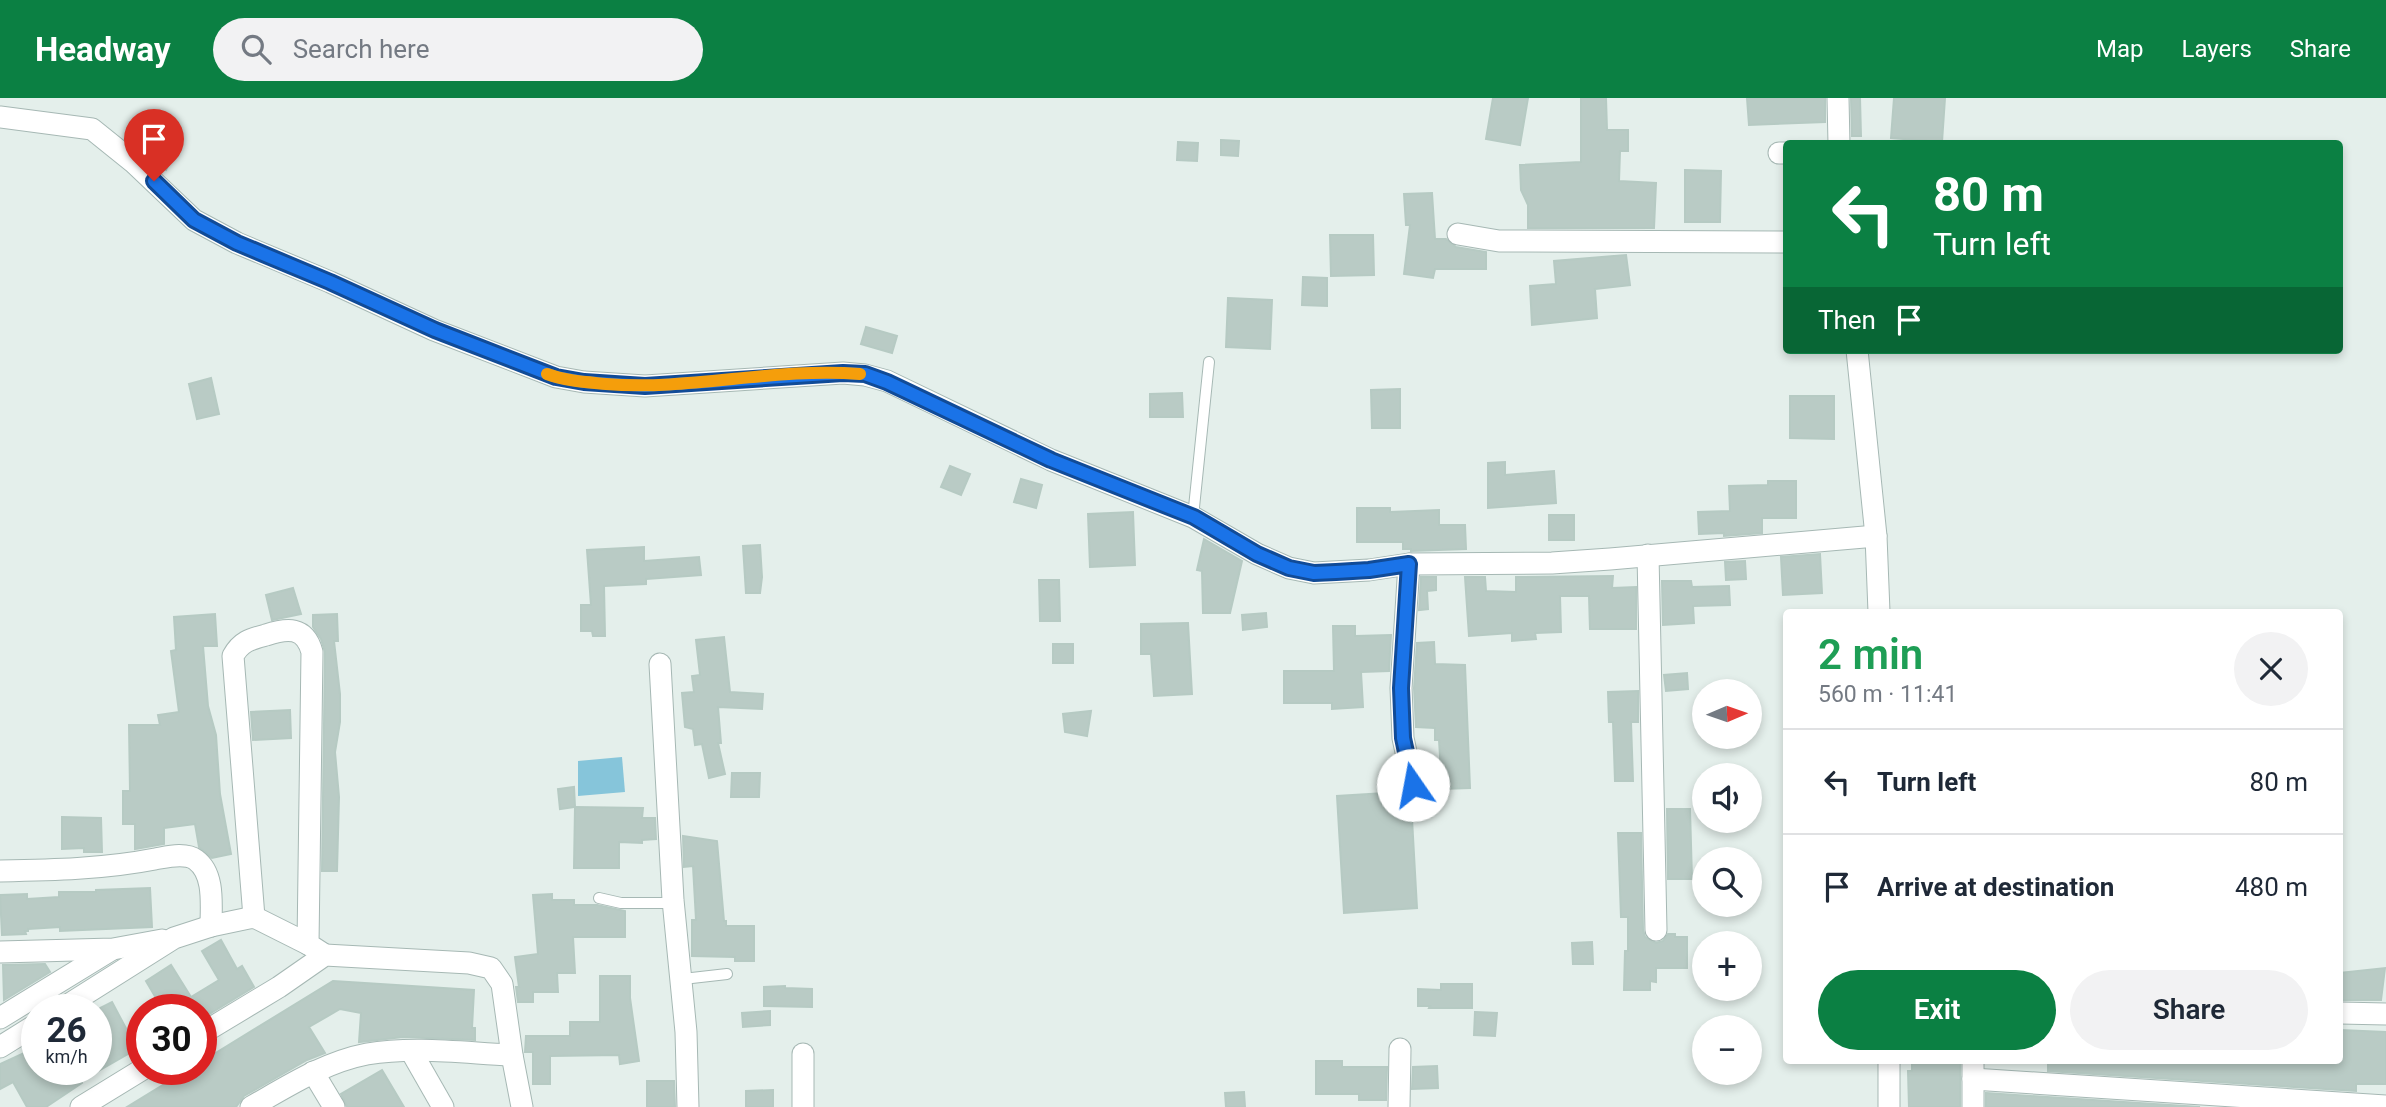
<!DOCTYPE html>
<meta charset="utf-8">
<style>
body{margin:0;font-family:Roboto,sans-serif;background:#f2f2f3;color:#1f2937;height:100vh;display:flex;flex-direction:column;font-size:26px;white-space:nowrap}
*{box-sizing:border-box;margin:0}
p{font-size:23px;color:#747a83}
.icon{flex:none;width:38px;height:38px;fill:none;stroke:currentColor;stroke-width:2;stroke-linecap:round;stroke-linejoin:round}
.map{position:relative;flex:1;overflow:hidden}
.side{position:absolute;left:1783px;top:511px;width:560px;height:455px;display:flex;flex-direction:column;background:#fff;border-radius:7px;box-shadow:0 4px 10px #0003}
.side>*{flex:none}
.guide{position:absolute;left:1783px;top:42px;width:560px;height:214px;border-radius:7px;box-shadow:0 4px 10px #0003;background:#0b8043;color:#fff;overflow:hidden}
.needle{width:46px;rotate:88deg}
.fabs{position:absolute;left:1692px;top:581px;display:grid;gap:14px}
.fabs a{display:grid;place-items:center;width:70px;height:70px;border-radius:50%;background:#fff;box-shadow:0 4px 10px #0003;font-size:35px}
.speed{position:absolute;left:21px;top:896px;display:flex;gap:14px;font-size:35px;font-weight:700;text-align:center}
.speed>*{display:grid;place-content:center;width:91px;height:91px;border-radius:50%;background:#fff;box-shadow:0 4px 10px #0003;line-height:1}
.speed small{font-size:18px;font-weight:400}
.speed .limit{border:10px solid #d22;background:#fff;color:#111}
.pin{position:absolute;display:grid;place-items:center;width:60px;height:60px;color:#fff;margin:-72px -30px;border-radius:50% 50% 50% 0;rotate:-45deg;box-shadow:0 0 7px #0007}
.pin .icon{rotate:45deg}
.me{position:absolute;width:77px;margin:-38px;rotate:348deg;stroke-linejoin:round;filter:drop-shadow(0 0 5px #0008)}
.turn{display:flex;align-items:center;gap:24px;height:147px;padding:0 35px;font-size:32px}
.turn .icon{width:91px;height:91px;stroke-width:2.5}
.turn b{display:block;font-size:49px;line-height:60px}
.then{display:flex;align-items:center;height:66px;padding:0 35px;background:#0003;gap:14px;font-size:26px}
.round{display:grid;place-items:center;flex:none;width:74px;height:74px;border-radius:37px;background:#f2f2f3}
.head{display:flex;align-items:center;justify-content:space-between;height:119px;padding:0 35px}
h1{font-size:42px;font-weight:600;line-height:52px;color:#1e9e55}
.action{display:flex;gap:14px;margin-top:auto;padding:14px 35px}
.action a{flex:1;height:80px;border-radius:42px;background:#0b8043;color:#fff;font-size:28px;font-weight:600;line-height:80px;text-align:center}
.action a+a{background:#f2f2f3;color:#1f2937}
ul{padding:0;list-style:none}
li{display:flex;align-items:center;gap:21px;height:105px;padding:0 35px;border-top:2px solid #e0e1e3}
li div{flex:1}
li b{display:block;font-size:26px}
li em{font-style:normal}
header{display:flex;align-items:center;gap:42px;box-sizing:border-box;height:98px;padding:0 35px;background:#0b8043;color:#fff}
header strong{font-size:33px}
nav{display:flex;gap:38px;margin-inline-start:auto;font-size:24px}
.search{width:490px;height:63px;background:#f2f2f3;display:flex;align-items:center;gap:18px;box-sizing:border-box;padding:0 24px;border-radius:38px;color:#747a83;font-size:26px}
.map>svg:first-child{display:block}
.water{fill:#86c5da}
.building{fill:#b9cbc5;stroke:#b6cac3;stroke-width:2}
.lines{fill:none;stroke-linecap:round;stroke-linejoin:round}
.service-casing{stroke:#a6b8b4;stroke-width:12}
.minor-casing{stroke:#a6b8b4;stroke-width:23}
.service{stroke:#fff;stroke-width:10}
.minor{stroke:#fff;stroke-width:21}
.route-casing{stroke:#114b97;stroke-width:18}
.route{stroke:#1a73e8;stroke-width:12}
.slow{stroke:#f59e0b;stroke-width:12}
</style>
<header>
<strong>Headway</strong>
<div class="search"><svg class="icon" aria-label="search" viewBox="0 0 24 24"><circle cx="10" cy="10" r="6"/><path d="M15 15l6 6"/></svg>Search here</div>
<nav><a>Map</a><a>Layers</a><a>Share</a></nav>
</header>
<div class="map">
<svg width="2386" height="1009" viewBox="0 0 2386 1009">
<rect width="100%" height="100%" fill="#e4efeb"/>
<path class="water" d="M622 659 625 694 578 698V663Z"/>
<g class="building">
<path d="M1493 0H1528L1520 47 1486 41Z"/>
<path d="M1581 0H1606L1607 32H1628V53H1620L1619 83 1656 85 1654 130H1528V107L1521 92 1520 67 1581 64Z"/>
<path d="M1747 0H1825V24L1749 27Z"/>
<path d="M1851 0H1860L1861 38H1852Z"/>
<path d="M1894 0H1945L1942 44 1891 40Z"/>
<path d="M1221 42 1239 43 1238 58 1221 57Z"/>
<path d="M1178 44 1198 45 1197 63 1177 62Z"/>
<path d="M158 48 174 56 166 72 153 65V59Z"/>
<path d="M1685 72 1721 73 1720 124H1685Z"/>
<path d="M1432 95 1435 141H1446L1456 149 1486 154V171H1435L1433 180 1404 176 1410 127H1406L1404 96Z"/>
<path d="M1330 137H1373L1374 177 1331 178Z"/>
<path d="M1626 157 1630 187 1595 191 1597 220 1532 227 1530 188 1556 186 1554 163Z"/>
<path d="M1303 179 1327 180V208L1302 207Z"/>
<path d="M1228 200 1272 202 1270 251 1226 249Z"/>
<path d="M866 229 897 238 892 255 861 246Z"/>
<path d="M211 280 219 316 197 321 189 286Z"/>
<path d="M1400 291V330H1372L1371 292Z"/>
<path d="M1182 295 1183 319H1150V296Z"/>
<path d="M1790 298H1834V341L1790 340Z"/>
<path d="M1505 364V377L1554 373 1556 405 1488 410V365Z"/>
<path d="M950 368 970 376 961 397 941 389Z"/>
<path d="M1021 381 1042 387 1036 410 1014 404Z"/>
<path d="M1768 383H1796V420H1762V435L1724 438V435L1699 436 1698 414 1730 413 1729 388 1768 387Z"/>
<path d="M1357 410H1390V414L1439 412V427H1465L1466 451 1411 453V451H1403V444H1357Z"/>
<path d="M1133 414 1135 467 1090 469 1088 416Z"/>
<rect x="1549" y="417" width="25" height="25"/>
<path d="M1204 441 1242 463 1230 515H1203L1202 473 1197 472Z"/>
<path d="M760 447 762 479 760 495H746L743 448Z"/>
<path d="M644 449V463L699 459 701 477 646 481V486L604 488 605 538H593L592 533H581V507H591L587 452Z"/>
<path d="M1820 456 1822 495 1783 497 1781 459Z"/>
<path d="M1745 463 1746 481 1726 482 1725 464Z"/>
<path d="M1613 478 1612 490 1636 489V531H1590L1589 498H1560L1561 534 1535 535 1536 541 1512 543V535L1469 538 1465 479H1485L1486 493 1516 494V479Z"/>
<path d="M1421 479H1436V492L1427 493 1428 511 1419 512Z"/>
<path d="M1039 482H1059L1060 523H1040Z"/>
<path d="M1662 483H1691L1692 489 1729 488 1730 507 1693 508 1694 525 1663 527Z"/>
<path d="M293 490 301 516 272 522 266 497Z"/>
<path d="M1266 515 1267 529 1243 532 1242 517Z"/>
<path d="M215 516 217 548H203L208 608 216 637 220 696 231 756 212 760 199 749 195 726 164 730V746L135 751V726H123V693H130L129 627H160L158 617 179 614 171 553 176 552 174 519Z"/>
<path d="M337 516 338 543H334L340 596V624L335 654 339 699 337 773H322L325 554 321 541 313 529V517Z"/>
<path d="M1188 525 1192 596 1154 598 1151 556H1141V526Z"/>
<path d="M1333 528H1355V538L1391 537 1389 573 1361 574 1363 609 1332 611V605H1284V573H1334Z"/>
<path d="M724 539 730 594 763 596 762 611 718 609 721 645H718L725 676 709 680 702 646 695 647 693 631 685 629 682 595 694 594 692 578 700 577 696 542Z"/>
<path d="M1434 544 1435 566 1465 567 1470 690 1442 691 1439 642H1435V630L1416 629 1414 590 1417 545Z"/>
<rect x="1053" y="546" width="20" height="19"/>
<path d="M1687 575 1688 591 1666 593 1664 577Z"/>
<path d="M1638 593V624H1631L1633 683H1615L1613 624H1609L1608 594Z"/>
<path d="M290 612 291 640 253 642 251 614Z"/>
<path d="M1091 613 1087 638 1065 634 1063 616Z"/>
<path d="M732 675H760L759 699H731Z"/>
<path d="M574 689 575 709 560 711 558 691Z"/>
<path d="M1401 694 1405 713 1412 721 1417 810 1344 815 1337 698Z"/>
<path d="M575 709 643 710 642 720H655L656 741 642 742V745L619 744V770H574Z"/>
<path d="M1667 711H1690L1692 781H1668Z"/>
<path d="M62 719 101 720 102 754H84V750L62 751Z"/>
<path d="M1618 735H1641L1643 832 1645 839 1656 845 1663 843 1668 836H1675V839H1687V870H1656V884L1650 883V892H1624L1625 853H1628V819H1621Z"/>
<path d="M683 738 717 743 724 823H726V828H754V863H735V859L692 858V822H696L693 768 684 769Z"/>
<path d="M150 790 152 829 60 833V829L28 831V833H25L26 836 2 837 0 797 27 796V801L59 799V794H96V792Z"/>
<path d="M552 796V802H574V807H597L625 813V839H573L575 875H557L558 894H533V904H518L516 889H519L515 859 538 856 533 797Z"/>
<path d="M221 842 237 871 242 868 254 889 201 921V912H163L146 883 171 867 191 899 219 882 202 853Z"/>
<path d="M1592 844 1593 866H1573L1572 845Z"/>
<path d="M45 866 50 874 4 902 3 867Z"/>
<path d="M2385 870 2381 902H2340V875Z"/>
<path d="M600 878H630V900L639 963 620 966 619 957 550 958V986H533V954H525L526 938H570V924H600Z"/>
<path d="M333 883 474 892 472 930H475V942L403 939 359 944 361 915 340 911 309 929 325 955 307 962 244 998 236 1009H127L189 971H201V964Z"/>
<path d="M1441 886H1472V910H1429L1430 908H1418V891L1441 892Z"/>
<path d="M785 888V890L812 891V909L764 908V889Z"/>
<path d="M112 904 129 936 142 928V948L81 983 82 985 46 1009H27L13 984 0 991V966L37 949V971H96V912Z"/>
<path d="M770 913V927L743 929 742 915Z"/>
<path d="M1475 914 1497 915 1495 938 1474 937Z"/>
<path d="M2340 932 2386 934V986H2356V993L2048 973V962H2340Z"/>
<path d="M1912 962H1960V1009H1909L1908 973H1912Z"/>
<path d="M1316 963H1342V969H1387L1386 1002H1359V996H1316Z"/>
<path d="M1437 968 1438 990 1412 991 1413 969Z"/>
<path d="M382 972 404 1009H347L341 996Z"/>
<path d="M647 983H674L675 1009H647Z"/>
<path d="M773 992V1009H746V993Z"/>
<path d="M1244 994 1245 1009H1226L1225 995Z"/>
<path d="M1986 995 2200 1009H1986Z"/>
</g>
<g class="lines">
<defs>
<g id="service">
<path d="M1193 419 1209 264"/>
<path d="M599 800 621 805H674"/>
<path d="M683 881 727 876"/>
</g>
<g id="minor">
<path d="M1838 0 1839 46"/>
<path d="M0 19 92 31 133 64 194 122 237 145 330 184 434 232 556 279 584 284 645 288 843 275 865 277 887 283 1051 362 1193 419 1257 456 1289 470 1314 475 1369 472 1409 466 1552 465 1610 461 1876 438"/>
<path d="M1779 55H1787"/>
<path d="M1458 136 1499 143 1787 144"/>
<path d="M1857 252 1876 438 1879 514"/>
<path d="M1648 457 1656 832"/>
<path d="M1409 466 1401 590 1403 640 1418 710"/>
<path d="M660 566 673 802 686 934 688 1009"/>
<path d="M0 773C52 772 104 771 155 761 167 759 185 754 196 762 215 776 211 807 211 828"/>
<path d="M254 819 233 558C241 543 251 541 266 537 287 530 305 528 312 554L308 846 325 857"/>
<path d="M0 854 113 851 162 842"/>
<path d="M60 912 174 840 211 828 254 819 308 846"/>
<path d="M2340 915 2386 916"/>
<path d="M0 920 111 852"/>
<path d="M201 936 279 889 325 857 469 865 491 870 502 886 512 957 522 1009"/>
<path d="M0 949 37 926"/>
<path d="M411 953 443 1009"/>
<path d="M803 956V1009"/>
<path d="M313 974 334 1009"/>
<path d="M1973 981 2386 1008"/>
<path d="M81 1009 143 971"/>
<path d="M251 1009C288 988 325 964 367 956 414 948 465 955 512 957"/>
<path d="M1399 1009 1400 951"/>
<path d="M1889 1009V962"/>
<path d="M1973 1009V962"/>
</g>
</defs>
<use href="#service" class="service-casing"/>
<use href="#minor" class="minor-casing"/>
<use href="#service" class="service"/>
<use href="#minor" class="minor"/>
</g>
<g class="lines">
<defs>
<path id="route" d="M154 83 194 122 237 145 330 184 435 232 556 279 584 284 645 288 843 275 865 276 887 284 1051 362 1194 419 1257 456 1289 470 1314 475 1336 474 1369 472 1409 466 1401 590 1403 640 1413 687"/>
</defs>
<use href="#route" class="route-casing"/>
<use href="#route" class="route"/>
<path class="slow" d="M547 276C566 283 586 284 606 286 690 293 775 269 860 276"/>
</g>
</svg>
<div class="fabs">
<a><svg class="needle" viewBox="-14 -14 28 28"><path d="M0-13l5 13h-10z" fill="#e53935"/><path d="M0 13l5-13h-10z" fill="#747a83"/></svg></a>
<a><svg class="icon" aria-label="sound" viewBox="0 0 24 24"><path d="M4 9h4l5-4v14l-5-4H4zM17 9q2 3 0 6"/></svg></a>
<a><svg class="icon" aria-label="search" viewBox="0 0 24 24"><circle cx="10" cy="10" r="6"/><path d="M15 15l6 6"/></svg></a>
<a>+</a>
<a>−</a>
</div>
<div class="speed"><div>26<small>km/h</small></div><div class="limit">30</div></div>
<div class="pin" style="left:154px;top:83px;background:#d93025"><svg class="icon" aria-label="arrive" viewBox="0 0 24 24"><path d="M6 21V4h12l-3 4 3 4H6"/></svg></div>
<svg class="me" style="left:1413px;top:687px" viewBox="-20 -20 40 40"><circle r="19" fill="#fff"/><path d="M0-13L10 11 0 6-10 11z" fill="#1a73e8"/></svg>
<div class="guide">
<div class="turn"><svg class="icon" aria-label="left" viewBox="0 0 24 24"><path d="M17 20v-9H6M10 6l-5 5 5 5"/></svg><div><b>80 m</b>Turn left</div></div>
<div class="then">Then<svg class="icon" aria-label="arrive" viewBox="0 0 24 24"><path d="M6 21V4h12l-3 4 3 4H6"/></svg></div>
</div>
<section class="side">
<div class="head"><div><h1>2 min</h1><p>560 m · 11:41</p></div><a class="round"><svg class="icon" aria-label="close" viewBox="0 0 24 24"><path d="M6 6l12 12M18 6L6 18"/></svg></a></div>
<ul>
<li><svg class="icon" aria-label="left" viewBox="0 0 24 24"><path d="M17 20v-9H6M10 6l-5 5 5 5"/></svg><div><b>Turn left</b></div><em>80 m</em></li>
<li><svg class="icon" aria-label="arrive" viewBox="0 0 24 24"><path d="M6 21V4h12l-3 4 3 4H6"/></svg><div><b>Arrive at destination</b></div><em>480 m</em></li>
</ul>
<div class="action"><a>Exit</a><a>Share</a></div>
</section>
</div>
